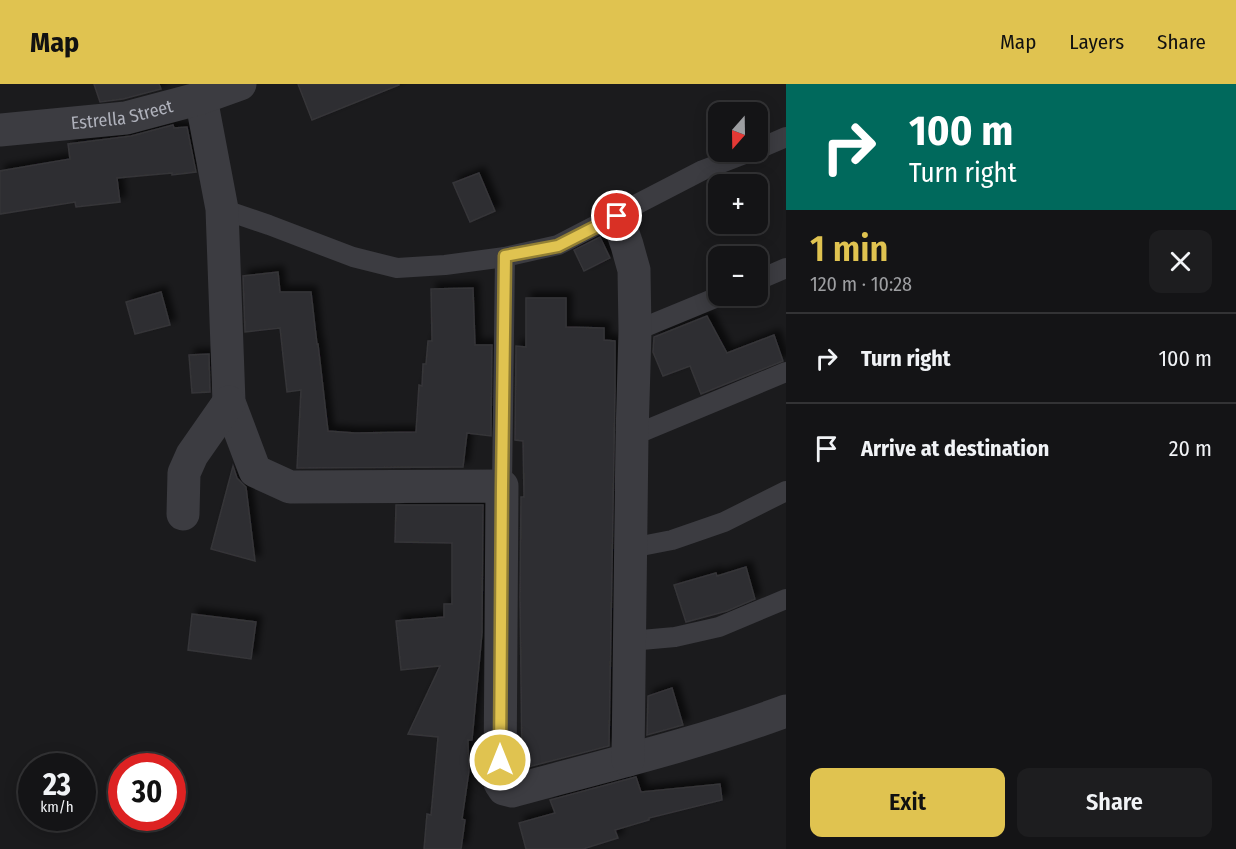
<!DOCTYPE html>
<meta charset="utf-8">
<style>
body{margin:0;font-family:"Fira Sans Condensed",sans-serif;background:#1d1d1f;color:#f1f3f6;height:100vh;display:flex;flex-direction:column;font-size:22px;white-space:nowrap}
*{box-sizing:border-box;margin:0}
p{font-size:20px;color:#9d9ea1}
.icon{flex:none;width:33px;height:33px;fill:none;stroke:currentColor;stroke-width:2;stroke-linecap:round;stroke-linejoin:round}
.map{position:relative;flex:1;overflow:hidden}
.panel{display:flex;flex-direction:column;background:#141416;width:450px}
.panel>*{flex:none}
.guide{background:#00695c;color:#fff;overflow:hidden}
.needle{width:39px;rotate:200deg}
.buttons{position:absolute;left:708px;top:18px;display:grid;gap:12px}
.buttons a{display:grid;place-items:center;width:60px;height:60px;border-radius:12px;background:#141416;box-shadow:0 3px 15px #0003,0 0 0 2px #333335;font-size:30px}
.speed{position:absolute;left:18px;top:669px;display:flex;gap:12px;font-size:30px;font-weight:700;text-align:center}
.speed>*{display:grid;place-content:center;width:78px;height:78px;border-radius:50%;background:#141416;box-shadow:0 3px 15px #0003,0 0 0 2px #333335;line-height:1}
.speed small{font-size:15px;font-weight:400}
.speed .limit{border:9px solid #d22;background:#fff;color:#111}
.pin{position:absolute;display:grid;place-items:center;width:51px;height:51px;color:#fff;margin:-26px;border:3px solid #fff;border-radius:50%;box-shadow:0 2px 6px #0007}
.me{position:absolute;width:66px;margin:-33px;rotate:0deg;stroke-linejoin:round;filter:drop-shadow(0 0 4px #0008)}
.turn{display:flex;align-items:center;gap:21px;height:126px;padding:0 24px;font-size:27px}
.turn .icon{width:78px;height:78px;stroke-width:2.5}
.turn b{display:block;font-size:42px;line-height:51px}
.round{display:grid;place-items:center;flex:none;width:63px;height:63px;border-radius:12px;background:#1d1d1f}
.overview{display:flex;align-items:center;justify-content:space-between;height:102px;padding:0 24px}
h1{font-size:36px;font-weight:600;line-height:45px;color:#e0c350}
.primary-button{display:flex;gap:12px;margin-top:auto;padding:12px 24px}
.primary-button a{flex:1;height:69px;border-radius:12px;background:#e0c350;color:#111;font-size:24px;font-weight:600;line-height:69px;text-align:center}
.primary-button a+a{background:#1d1d1f;color:#f1f3f6}
ul{padding:0;list-style:none}
li{display:flex;align-items:center;gap:18px;height:90px;padding:0 24px;border-top:2px solid #333335}
li div{flex:1}
li b{display:block;font-size:22px}
li em{font-style:normal}
header{display:flex;align-items:center;gap:36px;box-sizing:border-box;height:84px;padding:0 30px;background:#e0c350;color:#111}
header strong{font-size:28px}
nav{display:flex;gap:33px;margin-inline-start:auto;font-size:21px}
main{display:flex;flex:1;min-height:0}
.map>svg:first-child{display:block}
.building{fill:#2e2e31;stroke:#363539;stroke-width:1.5;filter:url(#shadow)}
.lines{fill:none;stroke-linecap:round;stroke-linejoin:round}
.service{stroke:#3c3c41;stroke-width:20}
.minor{stroke:#3c3c41;stroke-width:33}
.tertiary{stroke:#3c3c41;stroke-width:33}
.route-casing{stroke:#927f34;stroke-width:15}
.route{stroke:#e0c350;stroke-width:10}
.labels{text-anchor:middle;dominant-baseline:central;stroke-width:6;stroke-linejoin:round;paint-order:stroke}
.street-label{font-size:18px;fill:#afb1bb;stroke:#161618}
</style>
<header>
<strong>Map</strong>
<nav><a>Map</a><a>Layers</a><a>Share</a></nav>
</header>
<main>
<div class="map">
<svg width="786" height="765" viewBox="0 0 786 765">
<defs>
<filter id="shadow"><feDropShadow dx="5.5" dy="-5.5" stdDeviation="3" flood-color="#0009"/></filter>
</defs>
<rect width="100%" height="100%" fill="#1b1b1d"/>
<g class="building">
<path d="M94 0H159L161 5 123 15 100 18Z"/>
<path d="M298 0H399V1L312 36Z"/>
<path d="M173 41 174 44 187 43 196 88 172 91V89L117 94 120 118 76 123 75 118 0 130V87L70 75 68 60 131 52Z"/>
<path d="M479 89 495 127 470 138 453 99Z"/>
<path d="M600 153 610 174 584 187 574 166Z"/>
<path d="M278 188 280 208H311L317 260H318L328 347 355 349 416 348 419 301 422 302 423 280H426L428 257H432L431 205 473 204 475 261H492L491 352 467 349 463 383 297 384 301 306 287 308 280 244 245 248 243 192Z"/>
<path d="M161 208 170 241 135 250 126 218Z"/>
<path d="M526 214H566V243L604 244V256L615 257V307L609 662 528 683H522L520 513 521 413H524L523 357 515 356 516 262 526 263Z"/>
<path d="M707 232 727 269 774 251 783 277 701 310 690 282 663 292 653 268 654 253Z"/>
<path d="M209 270 210 308 192 309 189 271Z"/>
<path d="M233 382 237 394 246 403 255 477 211 465Z"/>
<path d="M396 421H483L482 549 472 656H468L469 687 462 735 465 736 461 765H424L427 730 431 731 438 653 408 650 440 582 401 586 396 537 444 533V520H452V459L395 458Z"/>
<path d="M746 483 755 515 727 527 686 538 674 501 716 489 717 492Z"/>
<path d="M192 530 256 538 251 575 188 566Z"/>
<path d="M672 604 683 641 647 651 648 612Z"/>
<path d="M636 693 641 708 720 700 722 716 649 734V736L615 746 618 754 583 765H526L519 739 555 729 550 716Z"/>
</g>
<g class="lines">
<g class="service">
<path d="M758 65 786 53"/>
<path d="M222 125 269 141 353 173 397 184 445 181 505 173 558 161 703 86 750 68"/>
<path d="M758 196 786 184"/>
<path d="M635 247 720 212"/>
<path d="M632 352 786 288"/>
<path d="M502 402 505 173"/>
<path d="M631 464 672 456 724 438 786 407"/>
<path d="M630 557 675 553 719 543 786 515"/>
</g>
<g class="minor">
<path d="M201 14 222 125 229 318 255 387 290 403 502 402 500 699 504 705 512 707C604 682 697 660 786 627"/>
<path d="M617 132 627 161 634 186 635 247 632 352 628 676"/>
<path d="M183 430 184 389 192 371 229 318"/>
</g>
<path class="tertiary" id="s1" d="M0 46 126 34 201 14 240 0"/>
</g>
<g class="lines">
<defs>
<path id="route" d="M500 676 502 402 505 172 558 162 617 132"/>
</defs>
<use href="#route" class="route-casing"/>
<use href="#route" class="route"/>
</g>
<g class="labels">
<g class="street-label">
<text stroke="none"><textPath href="#s1" startOffset="123">Estrella Street</textPath></text>
</g>
</g>
</svg>
<div class="buttons">
<a><svg class="needle" viewBox="-14 -14 28 28"><path d="M0-13l5 13h-10z" fill="#e53935"/><path d="M0 13l5-13h-10z" fill="#9d9ea1"/></svg></a>
<a>+</a>
<a>−</a>
</div>
<div class="speed"><div>23<small>km/h</small></div><div class="limit">30</div></div>
<div class="pin" style="left:617px;top:132px;background:#d93025"><svg class="icon" aria-label="arrive" viewBox="0 0 24 24"><path d="M6 21V4h12l-3 4 3 4H6"/></svg></div>
<svg class="me" style="left:500px;top:676px" viewBox="-20 -20 40 40"><circle r="17" fill="#e0c350" stroke="#fff" stroke-width="3"/><path d="M0-11L8 9 0 5-8 9z" fill="#fff"/></svg>
</div>
<section class="panel">
<div class="guide">
<div class="turn"><svg class="icon" aria-label="right" viewBox="0 0 24 24"><path d="M7 20v-9h11M14 6l5 5-5 5"/></svg><div><b>100 m</b>Turn right</div></div>
</div>
<div class="overview"><div><h1>1 min</h1><p>120 m · 10:28</p></div><a class="round"><svg class="icon" aria-label="close" viewBox="0 0 24 24"><path d="M6 6l12 12M18 6L6 18"/></svg></a></div>
<ul>
<li><svg class="icon" aria-label="right" viewBox="0 0 24 24"><path d="M7 20v-9h11M14 6l5 5-5 5"/></svg><div><b>Turn right</b></div><em>100 m</em></li>
<li><svg class="icon" aria-label="arrive" viewBox="0 0 24 24"><path d="M6 21V4h12l-3 4 3 4H6"/></svg><div><b>Arrive at destination</b></div><em>20 m</em></li>
</ul>
<div class="primary-button"><a>Exit</a><a>Share</a></div>
</section>
</main>
